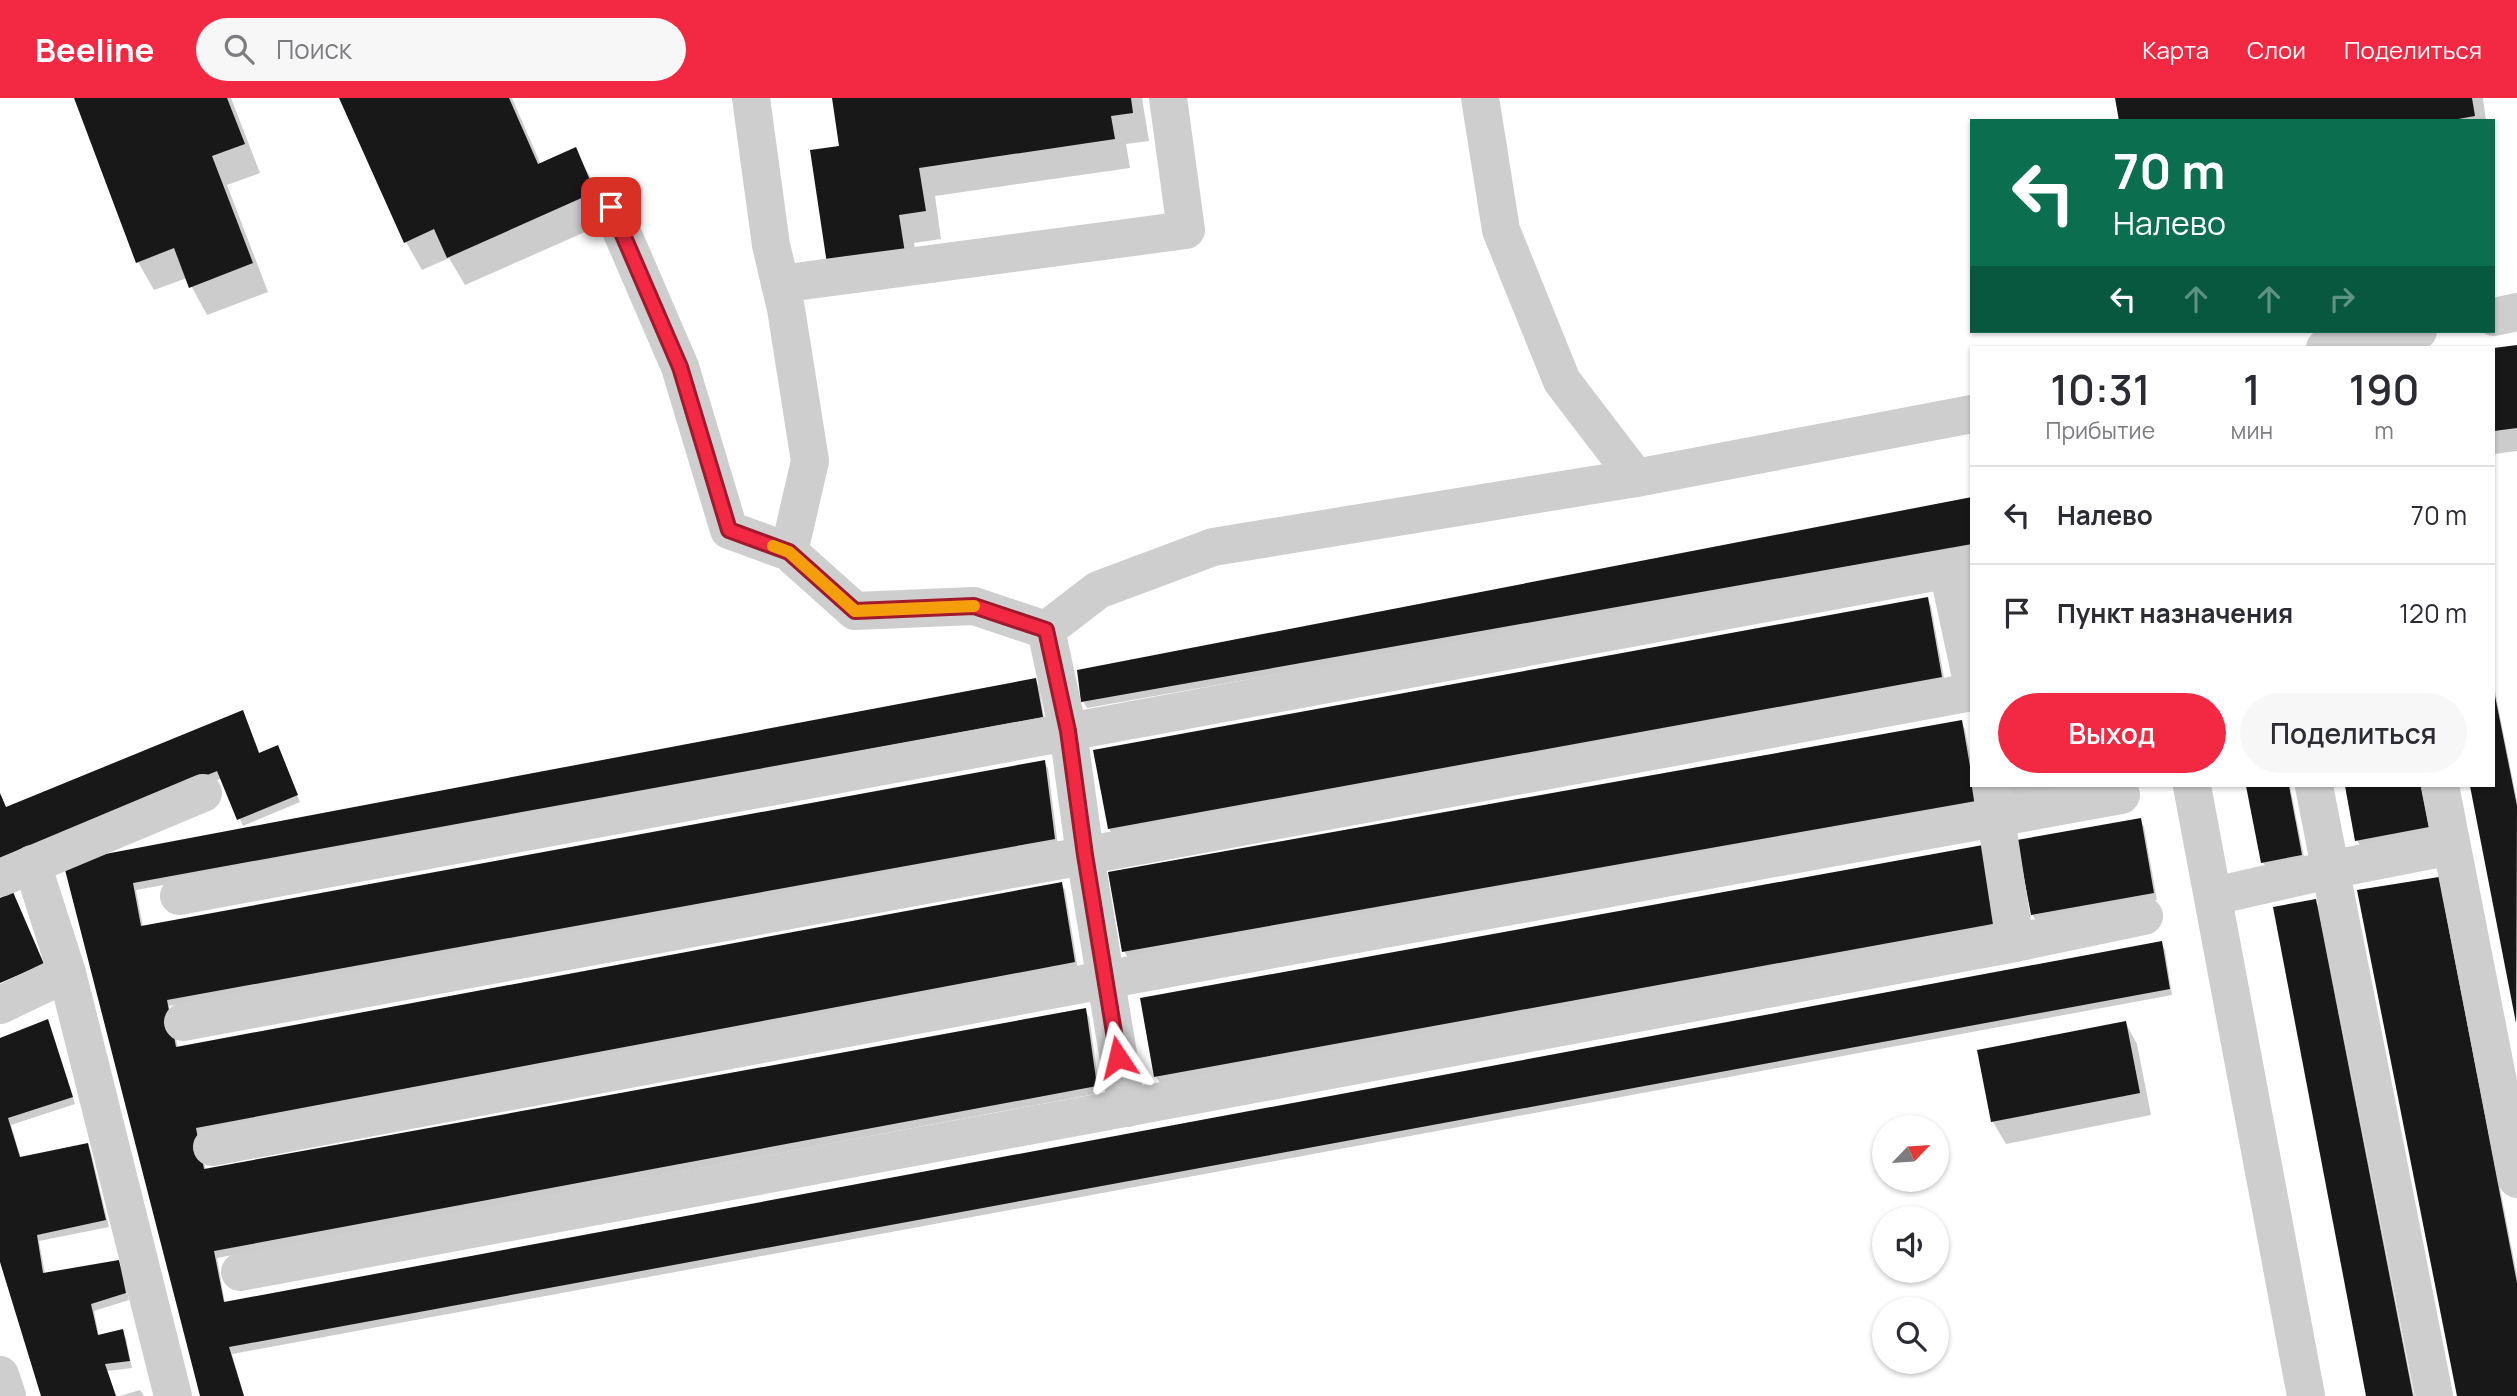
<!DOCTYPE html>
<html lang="ru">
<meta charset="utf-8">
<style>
body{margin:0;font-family:Manrope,sans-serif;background:#f7f7f7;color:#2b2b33;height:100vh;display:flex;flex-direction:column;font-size:26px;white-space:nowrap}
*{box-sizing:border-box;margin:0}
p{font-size:23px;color:#7c7c81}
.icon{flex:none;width:38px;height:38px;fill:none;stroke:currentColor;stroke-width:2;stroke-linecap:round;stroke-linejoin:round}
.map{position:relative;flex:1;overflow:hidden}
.side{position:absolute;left:1970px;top:248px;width:525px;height:441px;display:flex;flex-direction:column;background:#fff;border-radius:0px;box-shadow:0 2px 5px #0004}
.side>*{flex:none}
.banner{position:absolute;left:1970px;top:21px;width:525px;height:214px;border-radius:0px;box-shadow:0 2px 5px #0004;background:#0b6e4f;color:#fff;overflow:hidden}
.needle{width:46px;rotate:65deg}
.buttons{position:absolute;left:1872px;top:1017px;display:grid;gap:14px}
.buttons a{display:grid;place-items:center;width:77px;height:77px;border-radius:50%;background:#fff;box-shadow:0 2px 5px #0004;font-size:35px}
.pin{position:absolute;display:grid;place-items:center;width:60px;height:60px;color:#fff;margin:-30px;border-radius:14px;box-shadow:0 4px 10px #0006}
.me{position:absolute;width:77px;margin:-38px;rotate:350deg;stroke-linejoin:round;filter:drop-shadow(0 0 5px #0008)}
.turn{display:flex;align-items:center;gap:24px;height:147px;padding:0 28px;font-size:32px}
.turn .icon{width:91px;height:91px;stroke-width:2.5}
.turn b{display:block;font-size:49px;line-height:60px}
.lanes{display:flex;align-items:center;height:66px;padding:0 28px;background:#0003;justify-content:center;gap:35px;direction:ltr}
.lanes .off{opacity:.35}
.eta{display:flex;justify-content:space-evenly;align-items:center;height:119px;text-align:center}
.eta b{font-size:42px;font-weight:600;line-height:49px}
.button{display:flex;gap:14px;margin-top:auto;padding:14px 28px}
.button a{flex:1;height:80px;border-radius:42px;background:#f32843;color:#fff;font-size:28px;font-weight:600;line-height:80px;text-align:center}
.button a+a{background:#f7f7f7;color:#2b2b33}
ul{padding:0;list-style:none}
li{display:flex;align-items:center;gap:21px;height:98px;padding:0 28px;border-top:2px solid #e1e1e2}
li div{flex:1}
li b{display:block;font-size:26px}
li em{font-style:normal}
header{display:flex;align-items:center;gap:42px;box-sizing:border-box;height:98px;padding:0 35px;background:#f32843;color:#fff}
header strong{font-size:33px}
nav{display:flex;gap:38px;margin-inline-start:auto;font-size:24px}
.search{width:490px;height:63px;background:#f7f7f7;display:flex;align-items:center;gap:18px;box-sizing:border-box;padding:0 24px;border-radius:38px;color:#7c7c81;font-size:26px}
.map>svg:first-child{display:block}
.shadow{fill:#0003}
.building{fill:#181818}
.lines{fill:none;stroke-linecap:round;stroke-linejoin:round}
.minor{stroke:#cecece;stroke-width:38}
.route-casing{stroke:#9e1a2c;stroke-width:18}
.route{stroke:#f32843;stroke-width:12}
.slow{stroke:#f59e0b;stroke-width:12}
</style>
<header>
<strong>Beeline</strong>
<div class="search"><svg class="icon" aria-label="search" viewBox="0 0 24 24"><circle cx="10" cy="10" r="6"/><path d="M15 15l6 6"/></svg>Поиск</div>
<nav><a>Карта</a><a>Слои</a><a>Поделиться</a></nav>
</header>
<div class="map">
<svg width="2517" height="1298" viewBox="0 0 2517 1298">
<rect width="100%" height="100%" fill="#fff"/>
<g class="shadow">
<path d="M76 0H231L260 75 227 87 268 194 207 217 187 180 154 192 138 164Z"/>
<path d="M341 0H512L541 67 575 52 591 80 610 123 465 187 449 160 422 172 406 144Z"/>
<path d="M833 0H1142L1149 43 1126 46 1130 70 935 98 941 141 914 145 920 183 841 49Z"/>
<path d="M2117 0H2483L2486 23H2120Z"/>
<path d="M2517 249V353L2494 356V251Z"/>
<path d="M1972 401V453L1087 610 1083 603 1079 573Z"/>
<path d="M1927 501 1931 508 1945 585 1113 737 1109 730Z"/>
<path d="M1035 582 1039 588 1045 626 136 792 143 829 1044 664 1048 670 1058 748 169 908 178 950 1061 786 1065 792 1078 871 199 1037 206 1073 1085 912 1089 919 1100 995 217 1160 225 1205 2161 845 2165 852 2172 897 232 1256 244 1298H202L65 766Z"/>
<path d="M2494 588 2517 703V923L2472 688H2494Z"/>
<path d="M246 621 260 656H281L300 704 243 728 222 680 0 771V696L6 711Z"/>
<path d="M1961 624 1965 631 1972 670V688L1979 709 1128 860 1124 853Z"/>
<path d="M2007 688H2075L2012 699Z"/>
<path d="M2248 688H2290L2305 764 2267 771 2263 764Z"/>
<path d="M2347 688H2422L2432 736 2361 749 2357 742Z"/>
<path d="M2140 722 2144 729 2157 802 2036 823 2032 816Z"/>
<path d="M1982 749 2001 832 1160 985 1156 979Z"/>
<path d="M2442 788 2517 1178V1298H2458Z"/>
<path d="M2315 803 2319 809 2414 1298H2368Z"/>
<path d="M47 923 75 1006 11 1027 21 1061 87 1047 91 1054 109 1129 39 1143 45 1176 118 1163 122 1170 129 1202 94 1213 99 1238 122 1233 126 1240 132 1270 107 1273 116 1298H43L0 1157V942Z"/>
<path d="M2125 924 2137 946 2151 1017 2006 1046 1993 1024 1979 953Z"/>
<path d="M140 1292 144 1298H120Z"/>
</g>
<g class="building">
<path d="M74 0H227L245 46 212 58 253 165 189 190 174 150 136 165Z"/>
<path d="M339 0H509L538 66 576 49 595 94 447 160 434 131 404 145Z"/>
<path d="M832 0H1131L1133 15 1111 18 1115 41 919 70 926 113 899 117 905 155 827 166 810 52 839 48Z"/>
<path d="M2115 0H2472L2475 18 2447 23H2119Z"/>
<path d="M2517 247V330L2494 333V250Z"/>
<path d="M1972 399V446L1081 604 1077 572Z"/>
<path d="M1928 499 1942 579 1108 731 1093 652Z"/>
<path d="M1036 580 1043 619 133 785 141 828 1045 662 1055 741 167 902 176 949 1062 784 1075 864 196 1030 204 1071 1086 910 1097 988 214 1153 224 1204 2162 843 2170 891 229 1249 244 1298H200L63 764Z"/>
<path d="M2495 598 2517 708 2516 925 2470 688H2494Z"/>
<path d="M243 612 259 655 278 647 298 697 237 722 217 673 0 762V695L6 709Z"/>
<path d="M1962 622 1976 703 1122 854 1108 774Z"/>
<path d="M2246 688H2289L2302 757 2261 765Z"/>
<path d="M2345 688H2421L2429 729 2355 743Z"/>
<path d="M2141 720 2154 795 2031 817 2017 742Z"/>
<path d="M1983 747 1998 825 1154 979 1140 900Z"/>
<path d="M2439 779 2517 1185V1298H2457L2357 792Z"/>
<path d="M13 794 44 866 0 885V800Z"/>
<path d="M2316 801 2413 1298H2366L2273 809Z"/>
<path d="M48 921 73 999 8 1020 20 1059 88 1045 106 1122 37 1137 43 1175 119 1162 126 1195 91 1206 98 1237 123 1231 130 1263 105 1266 116 1298H41L0 1164V940Z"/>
<path d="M2126 923 2140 995 1991 1024 1977 952Z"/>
</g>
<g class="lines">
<g class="minor">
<path d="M751 0 771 147 786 211 810 363 789 454"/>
<path d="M1480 0 1501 132 1562 283 1636 380"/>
<path d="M611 109 680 269 729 432 789 454 855 513 974 508 1046 532 1098 492 1213 449 1636 380 1972 316"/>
<path d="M780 186 1186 132 1168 0"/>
<path d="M2494 219 2517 214"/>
<path d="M2325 250 2418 233"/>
<path d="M1948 472 1972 584"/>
<path d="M1046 532 1068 633 1085 757 1127 1010"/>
<path d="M1991 688 2015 845"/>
<path d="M2192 688 2306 1298"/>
<path d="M2314 688 2434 1298"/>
<path d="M2440 688 2517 1081"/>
<path d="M32 766 67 875 173 1298"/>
<path d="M0 780 203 695"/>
<path d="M179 798 1972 467"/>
<path d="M2214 798 2329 772 2451 748"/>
<path d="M0 907 67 875"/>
<path d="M183 924 1972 594"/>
<path d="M212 1049 1104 882 2121 697"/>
<path d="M240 1174 2015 845 2144 818"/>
<path d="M0 1277 7 1298"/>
</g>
</g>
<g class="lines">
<defs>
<path id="route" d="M611 109 680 269 729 432 789 454 855 513 974 508 1046 532 1068 633 1085 757 1118 959"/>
</defs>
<use href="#route" class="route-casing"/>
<use href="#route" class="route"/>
<path class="slow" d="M773 448 789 454 855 513 974 508"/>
</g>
</svg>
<div class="buttons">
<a><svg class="needle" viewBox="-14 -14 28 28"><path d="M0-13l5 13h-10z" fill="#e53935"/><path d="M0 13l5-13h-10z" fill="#7c7c81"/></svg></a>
<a><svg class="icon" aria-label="sound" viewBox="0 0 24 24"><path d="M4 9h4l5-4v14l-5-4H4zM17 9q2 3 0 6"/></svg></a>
<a><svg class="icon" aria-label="search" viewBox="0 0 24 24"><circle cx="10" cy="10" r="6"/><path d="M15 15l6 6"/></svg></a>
</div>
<div class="pin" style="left:611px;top:109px;background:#d93025"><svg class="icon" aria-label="arrive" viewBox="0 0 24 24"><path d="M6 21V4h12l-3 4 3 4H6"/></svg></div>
<svg class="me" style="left:1118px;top:959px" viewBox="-20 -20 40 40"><path d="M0-17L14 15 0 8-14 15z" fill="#f32843" stroke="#fff" stroke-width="4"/></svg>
<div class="banner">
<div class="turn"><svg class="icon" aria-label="left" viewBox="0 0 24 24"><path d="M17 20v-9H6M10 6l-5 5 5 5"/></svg><div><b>70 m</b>Налево</div></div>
<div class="lanes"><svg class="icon" aria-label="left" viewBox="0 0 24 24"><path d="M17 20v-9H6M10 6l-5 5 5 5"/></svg><svg class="icon off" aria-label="ahead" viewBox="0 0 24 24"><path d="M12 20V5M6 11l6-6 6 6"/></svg><svg class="icon off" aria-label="ahead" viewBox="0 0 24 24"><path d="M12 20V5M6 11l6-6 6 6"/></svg><svg class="icon off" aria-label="right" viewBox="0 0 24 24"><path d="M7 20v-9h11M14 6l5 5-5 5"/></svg></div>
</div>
<section class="side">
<div class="eta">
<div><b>10:31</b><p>Прибытие</p></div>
<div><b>1</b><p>мин</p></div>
<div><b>190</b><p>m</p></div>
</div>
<ul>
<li><svg class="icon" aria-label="left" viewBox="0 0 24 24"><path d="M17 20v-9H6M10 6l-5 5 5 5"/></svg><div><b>Налево</b></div><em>70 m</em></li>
<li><svg class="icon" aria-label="arrive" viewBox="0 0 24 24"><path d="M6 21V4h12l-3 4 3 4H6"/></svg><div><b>Пункт назначения</b></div><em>120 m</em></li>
</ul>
<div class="button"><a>Выход</a><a>Поделиться</a></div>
</section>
</div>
